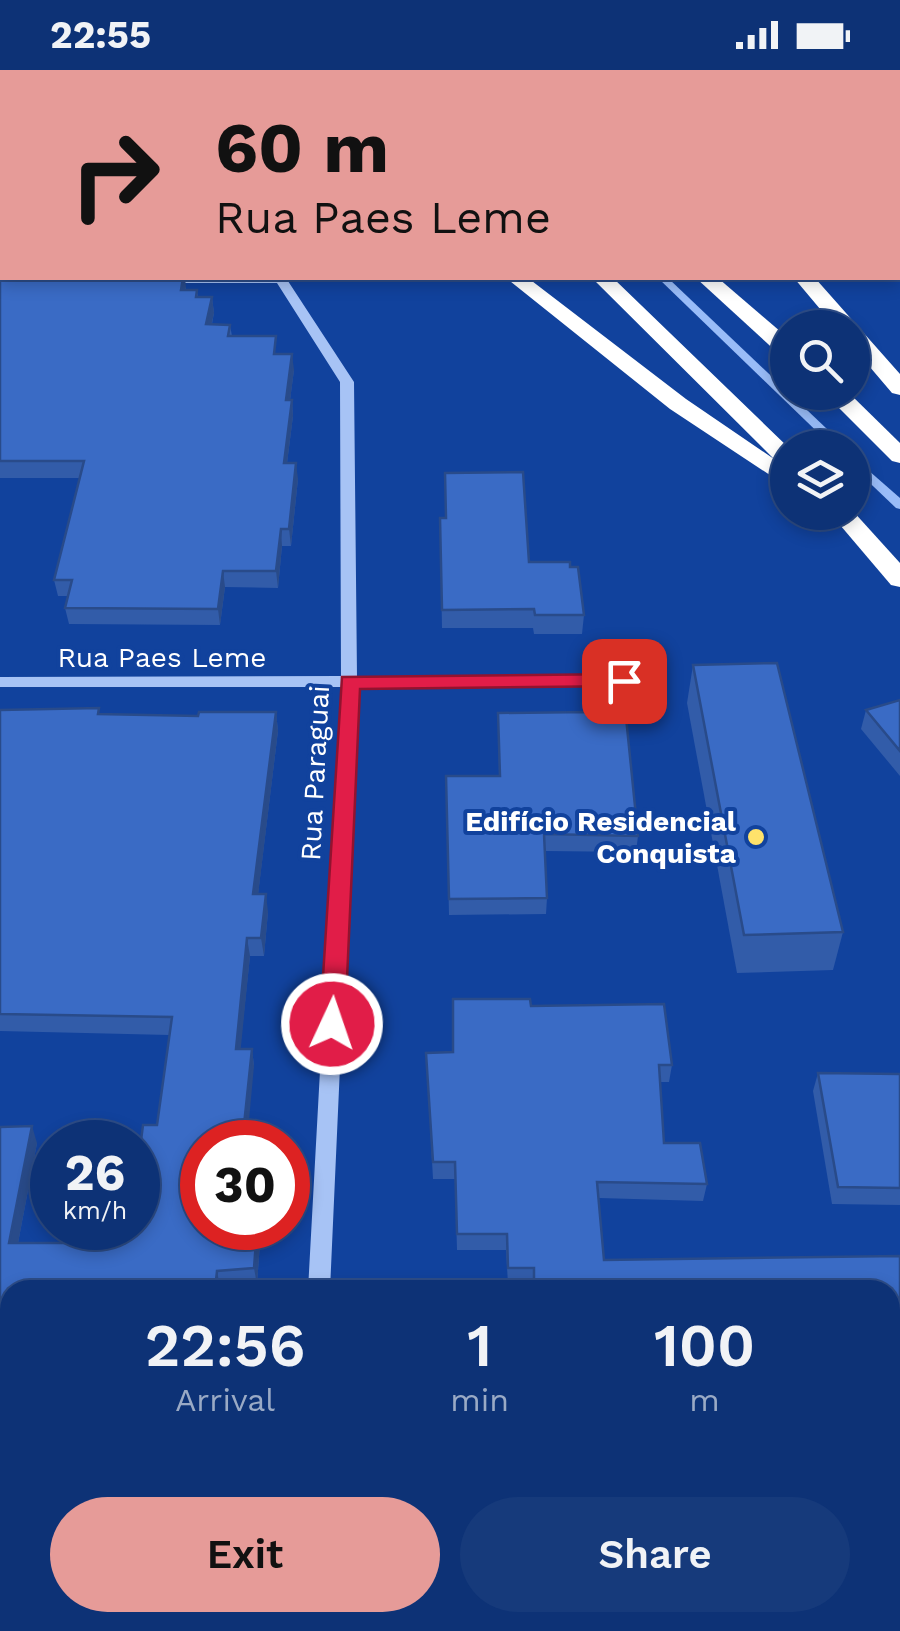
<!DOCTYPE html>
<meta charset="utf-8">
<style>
body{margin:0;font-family:"Work Sans",sans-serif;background:#163a7b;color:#f1f3f6;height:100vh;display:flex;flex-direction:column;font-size:38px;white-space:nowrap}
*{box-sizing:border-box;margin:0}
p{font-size:32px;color:#9aaac5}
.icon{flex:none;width:55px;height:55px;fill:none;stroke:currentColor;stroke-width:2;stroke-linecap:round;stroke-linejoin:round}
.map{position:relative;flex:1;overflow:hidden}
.details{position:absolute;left:0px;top:1210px;width:900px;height:352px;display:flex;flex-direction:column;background:#0d3276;border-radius:30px 30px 0 0;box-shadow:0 5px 15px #0003,0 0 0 2px #2d4d88}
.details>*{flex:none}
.top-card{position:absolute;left:0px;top:0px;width:900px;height:210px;box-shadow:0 5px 15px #0003,0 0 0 2px #2d4d88;background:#e69b98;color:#111;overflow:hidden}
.controls{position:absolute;left:770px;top:240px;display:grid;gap:20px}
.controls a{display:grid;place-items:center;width:100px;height:100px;border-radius:50%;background:#0d3276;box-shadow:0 5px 15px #0003,0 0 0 2px #2d4d88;font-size:50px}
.speed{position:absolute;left:30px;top:1050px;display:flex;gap:20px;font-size:50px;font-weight:700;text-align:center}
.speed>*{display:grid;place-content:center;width:130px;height:130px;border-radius:50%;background:#0d3276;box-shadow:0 5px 15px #0003,0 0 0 2px #2d4d88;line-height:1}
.speed small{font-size:25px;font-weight:400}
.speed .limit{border:15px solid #d22;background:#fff;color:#111}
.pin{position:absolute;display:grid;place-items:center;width:85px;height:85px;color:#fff;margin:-42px;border-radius:20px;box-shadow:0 5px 15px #0006}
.me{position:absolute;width:110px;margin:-55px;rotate:3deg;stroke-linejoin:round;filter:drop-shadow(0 0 8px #0008)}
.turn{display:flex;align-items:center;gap:35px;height:210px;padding:0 50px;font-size:45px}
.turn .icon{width:130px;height:130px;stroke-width:2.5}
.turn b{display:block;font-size:70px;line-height:85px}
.eta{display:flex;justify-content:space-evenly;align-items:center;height:170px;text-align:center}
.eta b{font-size:60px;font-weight:600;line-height:70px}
.action{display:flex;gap:20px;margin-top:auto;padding:20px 50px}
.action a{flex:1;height:115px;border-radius:60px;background:#e69b98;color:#111;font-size:40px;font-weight:600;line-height:115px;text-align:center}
.action a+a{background:#163a7b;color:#f1f3f6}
.status{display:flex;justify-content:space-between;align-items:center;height:70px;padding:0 50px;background:#0d3276;direction:ltr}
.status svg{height:28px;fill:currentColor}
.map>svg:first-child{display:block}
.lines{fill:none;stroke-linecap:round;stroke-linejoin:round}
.stream{fill:#99bcf8;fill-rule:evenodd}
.minor{fill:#a7c3f5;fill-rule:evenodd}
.highway{fill:#fff;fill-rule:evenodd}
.wall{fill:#325ca9}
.shaded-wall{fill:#294b8a}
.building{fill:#3a6bc5;stroke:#294b8a;stroke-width:2.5}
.route{fill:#e11d48;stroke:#92132f;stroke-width:2.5}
.poi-dot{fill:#ffe26b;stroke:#11429d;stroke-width:4}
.labels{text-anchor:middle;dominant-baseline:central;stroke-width:8;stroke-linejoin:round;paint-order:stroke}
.street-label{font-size:28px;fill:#fff;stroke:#11429d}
.poi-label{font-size:28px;font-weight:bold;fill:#fff;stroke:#11429d;text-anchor:end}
</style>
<div class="status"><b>22:55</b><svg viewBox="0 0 49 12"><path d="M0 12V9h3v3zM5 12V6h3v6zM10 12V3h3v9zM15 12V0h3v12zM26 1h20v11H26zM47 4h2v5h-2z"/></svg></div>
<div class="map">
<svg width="900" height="1561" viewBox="0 0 900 1561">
<rect width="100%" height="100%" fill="#11429d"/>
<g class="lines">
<g class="stream">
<path d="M427 0H437L438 2H429Z"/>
<path d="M658 208H668L847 378H834Z"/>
<path d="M852 386 900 428V439L896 438 852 396Z"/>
</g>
<g class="minor">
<path d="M145 0H156L157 2H147Z"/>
<path d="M898 154H900V163L898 162Z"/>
<path d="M156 208H286L354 312 357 606H623L631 611 623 616 357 617 330 1220H308L341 617H0V607L341 606 340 312 277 213H161L157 212Z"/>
<rect x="0" y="1456" width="10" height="24"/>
<rect x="890" y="1475" width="10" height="24"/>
<rect x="292" y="1552" width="24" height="9"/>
</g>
<g class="highway">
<path d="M241 0H260L262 2H243Z"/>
<path d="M381 0H400L402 2H383Z"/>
<path d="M466 0H485L487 2H468Z"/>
<path d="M609 0H627L629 2H611Z"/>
<path d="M506 208H528L686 329 774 389 592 208H613L789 378 788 397 784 396 788 399V417L670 339Z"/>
<path d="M696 208H718L788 268V286L780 285Z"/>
<path d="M794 208H815L900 304V325L892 323 852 276V258H836Z"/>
<path d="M823 322H848L900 373V393L892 391Z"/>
<path d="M852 440 900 493V517L891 515 829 442Z"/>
</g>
</g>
<g class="wall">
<path d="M0 0H102L101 2H2V208L186 217V220H197L198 227H212L214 243 212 254 230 255 232 266 277 284 294 300 290 330H292L293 346 287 393 298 409 291 476H282L278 518 225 517 220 555 69 554 65 538 68 526H58L54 510 80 408H0Z"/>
<path d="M440 448 529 492 570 497 584 545 582 564H534L533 558H442Z"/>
<path d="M693 595 843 862 833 900 737 903 687 633Z"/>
<path d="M900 630V706L861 659 866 640Z"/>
<path d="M0 640 100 644 198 646 276 642 278 661 258 824 268 842 264 886H250L240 979H252L254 996 202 1158H261L257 1215 220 1217 10 1220V1322H0V1057L37 1073 18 1173H125L157 1055 169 965 0 961Z"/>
<path d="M498 643 590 647 638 766 636 782 545 781 547 828 546 844 449 845 446 706H499Z"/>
<path d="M531 936 672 995 669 1012H660L664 1073 707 1114 703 1131 599 1128 604 1190 900 1186V1319H890V1220H533V1214H508L506 1180H457L455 1109H433L426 983 453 982Z"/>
<path d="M818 1003 900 1004V1135L832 1134 813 1021Z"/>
<path d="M735 1552H890L900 1561H737Z"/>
</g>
<g class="shaded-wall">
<path d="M183 208H185L186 217 183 236 181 220Z"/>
<path d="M212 227 214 243 208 270 206 254Z"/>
<path d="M292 284 294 300 288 346 286 330Z"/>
<path d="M292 330 293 346 285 409 284 393Z"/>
<path d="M296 393 298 409 291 476 289 459Z"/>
<path d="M281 459 282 476 278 518 276 501Z"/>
<path d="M223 501 225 517 220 555 218 539Z"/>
<path d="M276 642 278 661 256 842 253 824Z"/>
<path d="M266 824 268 842 264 886 261 868Z"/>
<path d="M247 868 250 886 239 996 236 979Z"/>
<path d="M252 979 254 996 247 1072 244 1055Z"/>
<path d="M32 1056 37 1073 15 1189 9 1173Z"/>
<path d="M257 1158H261L257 1215 254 1198Z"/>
<path d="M217 1201 220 1217V1220H215Z"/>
<path d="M172 1552H178L177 1561H171Z"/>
</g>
<g class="building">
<path d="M0 0H96L95 2H2V187H0V53H2V42H0Z"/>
<path d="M0 202H2V208H183L181 220H197L196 227H212L206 254 230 255 228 266H276L274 284H292L286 330H292L284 393H296L289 459H281L276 501H223L218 539 65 538 72 510H54L84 391H0Z"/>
<path d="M523 402 529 492H570V497H578L584 545H535L534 539 442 540 440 448H446L445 403Z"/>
<path d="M777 593 843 862 744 865 693 595Z"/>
<path d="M900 630V681L866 640Z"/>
<path d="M99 638 98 644 198 646 199 642H276L253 824H266L261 868H247L236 979H252L244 1055H266L264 1072H202V1158H257L254 1198 217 1201 215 1220H10V1306H0V1057L32 1056 9 1173H125L127 1158H138V1093L143 1055H157L172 947 0 944V640Z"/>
<path d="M589 642 590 647H626L638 766 544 764 547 828 449 829 446 706H500L498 643Z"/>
<path d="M453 929H530L531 936 664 934 672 995H659L664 1073H700L707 1114 597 1112 604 1190 900 1186V1304H890V1220H534V1198H508L507 1164H457L455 1092H433L426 983 453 982Z"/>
<path d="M818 1003 900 1004V1118L838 1117Z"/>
<path d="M890 1530H900V1561H746L743 1552H890Z"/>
<path d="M32 1552H172L171 1561H31Z"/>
<rect x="451" y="1552" width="172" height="9"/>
</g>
<path class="route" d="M624 604 631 606 634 611 631 616 360 619 345 954 341 961H324L320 954 342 607Z"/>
<circle class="poi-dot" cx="756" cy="767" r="10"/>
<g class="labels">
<g class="street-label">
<text x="162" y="587">Rua Paes Leme</text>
<text transform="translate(315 703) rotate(-87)">Rua Paraguai</text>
</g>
<g class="poi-label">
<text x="736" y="751">Edifício Residencial<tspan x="736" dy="32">Conquista</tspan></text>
</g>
</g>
</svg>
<div class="controls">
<a><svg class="icon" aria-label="search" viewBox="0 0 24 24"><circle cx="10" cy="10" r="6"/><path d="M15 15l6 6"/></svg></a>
<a><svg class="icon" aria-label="layers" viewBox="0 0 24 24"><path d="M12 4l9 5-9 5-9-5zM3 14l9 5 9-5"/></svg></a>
</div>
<div class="speed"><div>26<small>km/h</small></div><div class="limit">30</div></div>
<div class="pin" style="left:624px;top:611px;background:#d93025"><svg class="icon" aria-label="arrive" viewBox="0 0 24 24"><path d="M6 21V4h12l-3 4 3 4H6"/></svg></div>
<svg class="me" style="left:332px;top:954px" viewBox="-20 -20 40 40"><circle r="17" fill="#e11d48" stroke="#fff" stroke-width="3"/><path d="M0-11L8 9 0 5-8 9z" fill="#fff"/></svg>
<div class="top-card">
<div class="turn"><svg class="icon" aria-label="right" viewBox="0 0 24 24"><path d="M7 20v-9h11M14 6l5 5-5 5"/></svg><div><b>60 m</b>Rua Paes Leme</div></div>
</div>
<section class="details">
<div class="eta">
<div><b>22:56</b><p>Arrival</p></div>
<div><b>1</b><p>min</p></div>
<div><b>100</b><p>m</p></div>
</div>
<div class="action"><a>Exit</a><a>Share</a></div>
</section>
</div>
